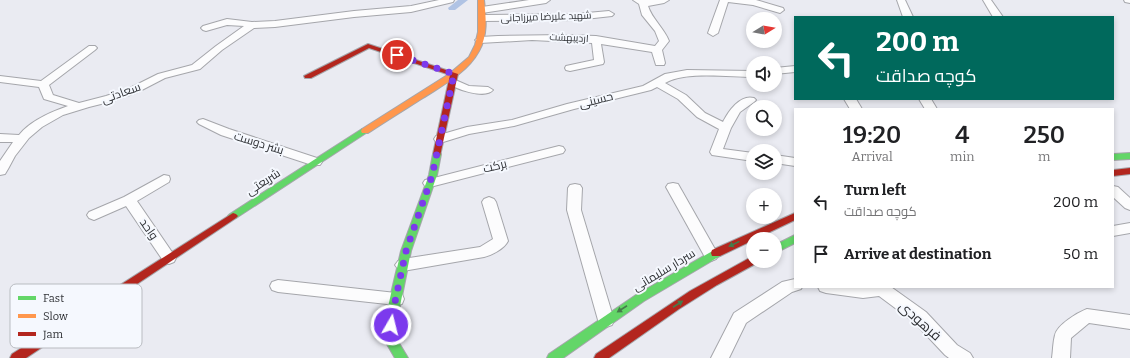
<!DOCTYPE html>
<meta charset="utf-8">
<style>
body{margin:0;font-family:Bitter,Cairo,serif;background:#f6f6f6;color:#202124;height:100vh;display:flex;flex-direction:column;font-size:15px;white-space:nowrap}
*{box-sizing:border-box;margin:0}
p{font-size:13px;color:#757577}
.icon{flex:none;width:22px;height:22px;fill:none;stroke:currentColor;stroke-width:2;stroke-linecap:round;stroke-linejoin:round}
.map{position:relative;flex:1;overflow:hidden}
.details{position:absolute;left:794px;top:108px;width:320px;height:180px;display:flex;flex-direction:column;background:#fff;border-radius:0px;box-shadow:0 2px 6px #0003}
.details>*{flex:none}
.hud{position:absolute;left:794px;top:16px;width:320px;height:84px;border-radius:0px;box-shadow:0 2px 6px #0003;background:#00695c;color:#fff;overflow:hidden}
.needle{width:26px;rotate:79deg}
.controls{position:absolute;left:746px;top:12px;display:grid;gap:8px}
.controls a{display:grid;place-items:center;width:36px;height:36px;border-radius:50%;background:#fff;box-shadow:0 2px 6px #0003;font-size:20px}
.pin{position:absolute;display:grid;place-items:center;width:34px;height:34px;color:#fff;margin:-17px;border:2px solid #fff;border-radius:50%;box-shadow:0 1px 4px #0007}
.me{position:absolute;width:44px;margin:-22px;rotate:8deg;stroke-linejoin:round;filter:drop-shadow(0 0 3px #0008)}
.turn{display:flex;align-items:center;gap:14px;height:84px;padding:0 16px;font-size:18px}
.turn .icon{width:52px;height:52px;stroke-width:2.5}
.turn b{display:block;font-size:28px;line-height:34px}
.eta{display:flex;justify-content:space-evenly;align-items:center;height:68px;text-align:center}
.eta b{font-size:24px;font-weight:600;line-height:28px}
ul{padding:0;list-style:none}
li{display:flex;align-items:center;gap:12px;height:52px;padding:0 16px}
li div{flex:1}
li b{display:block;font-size:15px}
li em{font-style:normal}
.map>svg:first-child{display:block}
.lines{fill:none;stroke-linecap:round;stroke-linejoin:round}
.canal{fill:#b0c3e4;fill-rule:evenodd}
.street-casing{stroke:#a5a6ab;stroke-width:2}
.fast-casing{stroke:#a5a6ab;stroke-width:2}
.slow-casing{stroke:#a5a6ab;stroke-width:2}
.jam-casing{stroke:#a5a6ab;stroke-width:2}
.street{fill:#fcfcfd;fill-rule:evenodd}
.fast{fill:#63d668;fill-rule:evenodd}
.slow{fill:#ff974d;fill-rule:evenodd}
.jam{fill:#b3261e;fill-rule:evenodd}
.oneway{fill:#467b4b}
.route{stroke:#7c3aed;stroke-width:7;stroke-dasharray:0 12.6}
.labels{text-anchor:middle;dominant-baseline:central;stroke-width:4;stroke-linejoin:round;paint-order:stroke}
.far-street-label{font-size:10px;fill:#2e3034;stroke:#f5f8fe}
.street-label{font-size:12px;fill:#2e3034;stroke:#f5f8fe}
.near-street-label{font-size:14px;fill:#2e3034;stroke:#f5f8fe}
.key{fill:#f5f8fe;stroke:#b9bcc1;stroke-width:1}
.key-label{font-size:11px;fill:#2e3034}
</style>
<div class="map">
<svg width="1130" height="358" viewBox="0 0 1130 358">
<rect width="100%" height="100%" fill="#eaebf2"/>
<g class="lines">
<path class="canal" d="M458 0H468L455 10H449L448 8Z"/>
<defs>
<g id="street">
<path d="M439 0H454L453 2 411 12 354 17 275 27 254 28 222 50 200 69 165 78 138 92 113 101 89 107 63 115 42 127 29 138 15 156 8 169 5 174 0 175V161L13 142H0V134L19 135C30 121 51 112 68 106L44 99 39 87 0 82V76L41 81 89 46H95L97 48 95 50 49 85 53 95 79 103 106 96 130 88 158 74 192 65 216 46 244 26 227 25 206 31 203 30 201 28 203 26 227 19 252 22 275 21 354 11 411 6Z"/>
<path d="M529 0H550L546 3 482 13 478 10 482 7Z"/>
<path d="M633 0H669L664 3 648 6C652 19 664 28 669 41L662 50 665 63 664 65H656L652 52 601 44 604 62 603 64 570 71 566 70 565 68 566 66 594 60 592 43 532 40 480 43 475 40 480 37 498 36 566 35 596 36 655 46 659 41 655 31 642 15 639 4Z"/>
<path d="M720 0H756L783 8 784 10 780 13 753 5 728 2 718 33 713 36 708 33Z"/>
<path d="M897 0H905L913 17H903Z"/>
<path d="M983 0H991L1003 17H993Z"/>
<path d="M1124 0H1130V3L1125 2Z"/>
<path d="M609 11 614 14 612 16 576 20 483 21 478 18 483 15 576 14Z"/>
<path d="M795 66V72L775 74V68Z"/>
<path d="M687 70 753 71V77C729 77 685 71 665 83L686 95 705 113 723 122C728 112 740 94 754 98L756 100 754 102 740 112 731 128 723 149 753 153V161L712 155 710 152 719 129 697 117 678 99 657 87 651 90 574 109 514 126 469 134 440 143 436 142 434 139 436 136 467 127 512 120 567 104 643 86 665 74Z"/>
<path d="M453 79 469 86 488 87 493 90C486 99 455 90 448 82L449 80Z"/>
<path d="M844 99H856L862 109H850Z"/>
<path d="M919 99H931L937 109H925Z"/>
<path d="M203 119 229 129 320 159 322 162 320 165H312L221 135 199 124 197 122 199 120Z"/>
<path d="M559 146 563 147 565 150 563 153 430 187 425 186 423 183 425 180 430 179Z"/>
<path d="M775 155 795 158V166L775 163Z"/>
<path d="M164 175 169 176 170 179 169 182 137 201 176 258 174 262 169 264 164 262 126 206 94 220 89 218 87 215 89 212 124 197Z"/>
<path d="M673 183 678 184 716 251 718 255 716 259 711 261 706 259 666 187 668 184Z"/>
<path d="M575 184 580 185 582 188 581 210 614 320 612 325 606 327 600 325 598 320 567 210 568 188 570 185Z"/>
<path d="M1113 186 1118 187 1130 198V210L1125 208 1113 197Z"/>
<path d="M489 197 494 199 496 202 508 241C504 249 492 255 484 257L403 271 398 269 395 265 398 261 403 259 480 247 493 239 482 202 484 199Z"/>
<path d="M1130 223V233L1113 236V226Z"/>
<path d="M795 279V287H802L801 289 792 292 746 323 729 358H711L734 313 782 282Z"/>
<path d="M278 280 396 293 402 294 404 299 402 304 396 305 278 292 272 290 270 286 272 282Z"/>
<path d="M818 287H891L926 312 957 345 970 353 973 358H949L945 355 914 322 879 296 863 298 826 293 820 291Z"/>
<path d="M1087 309 1130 315V329L1089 323 1071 338 1070 358H1052C1053 351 1053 342 1055 335 1057 325 1077 313 1087 309Z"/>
</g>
<g id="fast">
<path d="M362 129H368L369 131 236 218H230L228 216 230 214Z"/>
<path d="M437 151 441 154 437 175 411 251 399 311 396 338 408 358H395L384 339 387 311 401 251 429 175 433 154Z"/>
<path d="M1130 153V159L1113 160V154Z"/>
<path d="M795 235V243L775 253V245Z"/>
<path d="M716 249 720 250 721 253 720 256 644 301 563 358H547L549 354 636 295Z"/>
</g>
<path id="slow" d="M478 0H484C486 17 488 36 479 51 467 73 443 85 423 98 404 110 386 121 368 133H362L361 131 362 129 449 74 469 57 475 45 478 32Z"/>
<g id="jam">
<path d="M368 44 458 74 440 156H434L433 154 450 75 369 48 311 78H305L304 76Z"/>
<path d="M1130 168V174L1113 176V170Z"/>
<path d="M233 213 236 214 238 216 236 218 26 358H10L12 354Z"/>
<path d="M795 213V220L720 256H712L711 253 712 250Z"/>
<path d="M753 256V261H758L757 263 717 285 679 309 609 358H594L596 354 690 291Z"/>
</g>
</defs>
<use href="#street" class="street-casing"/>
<use href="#fast" class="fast-casing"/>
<use href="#slow" class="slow-casing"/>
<use href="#jam" class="jam-casing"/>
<use href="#street" class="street"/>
<use href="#fast" class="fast"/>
<use href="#slow" class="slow"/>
<use href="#jam" class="jam"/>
</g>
<defs><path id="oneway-solid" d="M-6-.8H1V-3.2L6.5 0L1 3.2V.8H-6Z"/></defs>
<g class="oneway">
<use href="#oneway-solid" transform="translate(734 244) rotate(154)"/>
<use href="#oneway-solid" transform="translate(678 304) rotate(-33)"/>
<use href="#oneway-solid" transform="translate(622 309) rotate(147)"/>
</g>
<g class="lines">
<path class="route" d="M391 325 393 311 406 251 432 176 454 74 397 55"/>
</g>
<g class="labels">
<g class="far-street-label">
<text transform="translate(546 17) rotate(-2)">شهید علیرضا میرزاجانی</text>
<text transform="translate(569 38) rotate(3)">اردیبهشت</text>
</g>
<g class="street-label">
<text transform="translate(121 93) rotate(-20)">سعادتی</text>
<text transform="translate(596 100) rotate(-14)">حسینی</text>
<text transform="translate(259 143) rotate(17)">بشر دوست</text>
<text transform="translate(495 166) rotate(-14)">برکت</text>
<text transform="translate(263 182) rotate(-33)">شریعتی</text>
<text transform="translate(149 229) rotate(55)">واحد</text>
<text transform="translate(664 270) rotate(-31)">سردار سلیمانی</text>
</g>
<g class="near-street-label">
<text transform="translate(920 321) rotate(42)">فرهودی</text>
</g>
</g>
<rect x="10" y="284" width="132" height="64" rx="6" class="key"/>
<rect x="18" y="296" width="18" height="4" fill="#63d668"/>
<rect x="18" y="314" width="18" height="4" fill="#ff974d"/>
<rect x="18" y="332" width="18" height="4" fill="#b3261e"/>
<g class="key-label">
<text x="43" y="302">Fast</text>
<text x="43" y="320">Slow</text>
<text x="43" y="338">Jam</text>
</g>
</svg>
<div class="controls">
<a><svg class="needle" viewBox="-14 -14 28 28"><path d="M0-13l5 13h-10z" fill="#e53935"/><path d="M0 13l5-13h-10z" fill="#757577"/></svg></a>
<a><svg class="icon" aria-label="sound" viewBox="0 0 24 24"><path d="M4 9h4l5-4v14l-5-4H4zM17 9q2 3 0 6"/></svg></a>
<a><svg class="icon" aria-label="search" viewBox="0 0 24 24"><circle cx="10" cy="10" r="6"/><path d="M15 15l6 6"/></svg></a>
<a><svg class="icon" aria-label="layers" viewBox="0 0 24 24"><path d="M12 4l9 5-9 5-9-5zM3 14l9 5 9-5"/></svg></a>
<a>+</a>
<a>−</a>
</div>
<div class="pin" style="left:397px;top:55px;background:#d93025"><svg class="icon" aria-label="arrive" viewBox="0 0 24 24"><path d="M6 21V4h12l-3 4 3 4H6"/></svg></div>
<svg class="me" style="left:391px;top:325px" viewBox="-20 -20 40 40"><circle r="17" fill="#7c3aed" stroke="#fff" stroke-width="3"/><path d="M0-11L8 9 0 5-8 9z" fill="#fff"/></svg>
<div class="hud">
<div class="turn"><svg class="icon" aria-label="left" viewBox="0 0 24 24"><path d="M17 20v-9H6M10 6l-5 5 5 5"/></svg><div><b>200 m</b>کوچه صداقت</div></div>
</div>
<section class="details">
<div class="eta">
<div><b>19:20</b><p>Arrival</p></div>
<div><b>4</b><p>min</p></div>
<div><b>250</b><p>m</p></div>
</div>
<ul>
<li><svg class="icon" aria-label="left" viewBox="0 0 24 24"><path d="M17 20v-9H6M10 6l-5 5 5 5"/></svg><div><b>Turn left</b><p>کوچه صداقت</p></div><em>200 m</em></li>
<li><svg class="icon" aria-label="arrive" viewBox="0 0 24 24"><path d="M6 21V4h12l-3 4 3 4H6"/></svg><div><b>Arrive at destination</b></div><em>50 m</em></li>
</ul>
</section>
</div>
